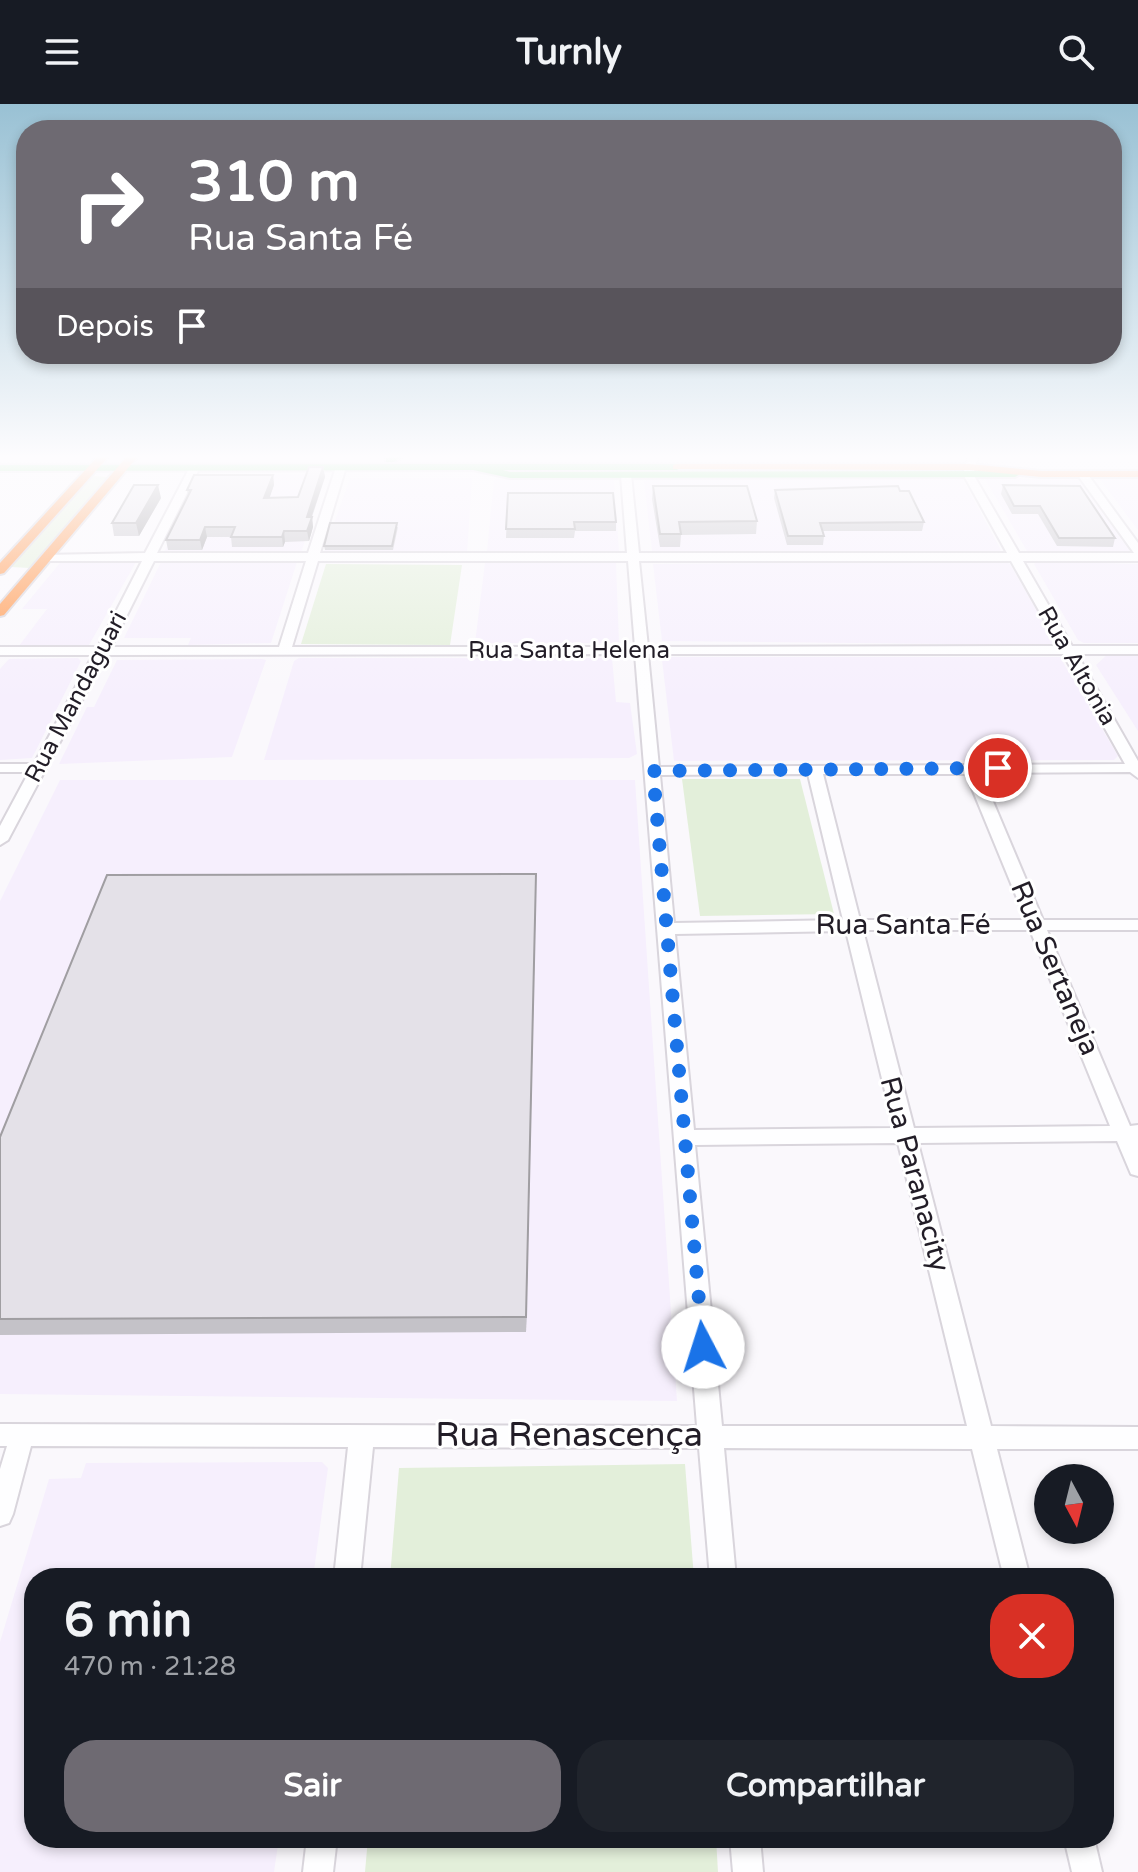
<!DOCTYPE html>
<html lang="pt">
<meta charset="utf-8">
<style>
body{margin:0;font-family:"Varela Round",sans-serif;background:#20242c;color:#f1f3f6;height:100vh;display:flex;flex-direction:column;font-size:30px;white-space:nowrap}
*{box-sizing:border-box;margin:0}
p{font-size:26px;color:#9ea1a6}
.icon{flex:none;width:44px;height:44px;fill:none;stroke:currentColor;stroke-width:2;stroke-linecap:round;stroke-linejoin:round}
.map{position:relative;flex:1;overflow:hidden}
.side{position:absolute;left:24px;top:1464px;width:1090px;height:280px;display:flex;flex-direction:column;background:#171b24;border-radius:32px;box-shadow:0 4px 12px #0003}
.side>*{flex:none}
.top-card{position:absolute;left:16px;top:16px;width:1106px;height:244px;border-radius:32px;box-shadow:0 4px 12px #0003;background:#6e6a72;color:#fff;overflow:hidden}
.needle{width:52px;rotate:173deg}
.controls{position:absolute;left:1034px;top:1360px;display:grid;gap:16px}
.controls a{display:grid;place-items:center;width:80px;height:80px;border-radius:50%;background:#171b24;box-shadow:0 4px 12px #0003;font-size:40px}
.pin{position:absolute;display:grid;place-items:center;width:68px;height:68px;color:#fff;margin:-34px;border:4px solid #fff;border-radius:50%;box-shadow:0 2px 8px #0007}
.me{position:absolute;width:88px;margin:-44px;rotate:355deg;stroke-linejoin:round;filter:drop-shadow(0 0 6px #0008)}
.turn{display:flex;align-items:center;gap:28px;height:168px;padding:0 40px;font-size:36px}
.turn .icon{width:104px;height:104px;stroke-width:2.5}
.turn b{display:block;font-size:56px;line-height:68px}
.then{display:flex;align-items:center;height:76px;padding:0 40px;background:#0003;gap:16px;font-size:30px}
.round{display:grid;place-items:center;flex:none;width:84px;height:84px;border-radius:32px;background:#20242c}
.headline{display:flex;align-items:center;justify-content:space-between;height:136px;padding:0 40px}
h1{font-size:48px;font-weight:800;line-height:60px}
.button{display:flex;gap:16px;margin-top:auto;padding:16px 40px}
.button a{flex:1;height:92px;border-radius:32px;background:#6e6a72;color:#fff;font-size:32px;font-weight:800;line-height:92px;text-align:center}
.button a+a{background:#20242c;color:#f1f3f6}
header{display:flex;justify-content:space-between;align-items:center;height:104px;padding:0 40px;background:#171b24;font-size:36px;font-weight:800}
.map>svg:first-child{display:block}
.built{fill:#f6effd}
.green{fill:#e3efda}
.lines{fill:none;stroke-linecap:round;stroke-linejoin:round}
.street-casing{stroke:#d9d5dc;stroke-width:4}
.fast-casing{stroke:#d9d5dc;stroke-width:4}
.slow-casing{stroke:#d9d5dc;stroke-width:4}
.street{fill:#fefeff;fill-rule:evenodd}
.fast{fill:#63d668;fill-rule:evenodd}
.slow{fill:#ff974d;fill-rule:evenodd}
.wall{fill:#c4c2c8}
.shaded-wall{fill:#a09ea2}
.building{fill:#e4e1e8;stroke:#a09ea2;stroke-width:2}
.route{stroke:#1a73e8;stroke-width:14;stroke-dasharray:0 25.2}
.labels{text-anchor:middle;dominant-baseline:central;stroke-width:6;stroke-linejoin:round;paint-order:stroke}
.far-street-label{font-size:24px;fill:#221d27;stroke:#fff}
.street-label{font-size:28px;fill:#221d27;stroke:#fff}
.near-street-label{font-size:34px;fill:#221d27;stroke:#fff}
</style>
<header><svg class="icon" aria-label="menu" viewBox="0 0 24 24"><path d="M4 6h16M4 12h16M4 18h16"/></svg>Turnly<svg class="icon" aria-label="search" viewBox="0 0 24 24"><circle cx="10" cy="10" r="6"/><path d="M15 15l6 6"/></svg></header>
<div class="map">
<svg width="1138" height="1768" viewBox="0 0 1138 1768">
<rect width="100%" height="100%" fill="#faf8fc"/>
<g class="built">
<path d="M326 370 301 449 164 448 202 371Z"/>
<path d="M987 373 1078 376 1130 447H1027L985 375Z"/>
<path d="M350 374H472L467 450 324 448Z"/>
<path d="M957 374 963 376 1001 446 999 448 652 447 644 377 650 375Z"/>
<path d="M1099 374H1138V426Z"/>
<path d="M498 375 614 376 619 448 487 447 494 376Z"/>
<path d="M1003 457 1010 460 1055 539 1049 541 662 537 653 460Z"/>
<path d="M1038 457 1138 460V539H1084L1078 536 1034 460Z"/>
<path d="M136 458 89 541 19 542 47 505H22L60 459Z"/>
<path d="M161 458H297L271 539 188 541 191 534H124Z"/>
<path d="M485 459H616L619 539H475Z"/>
<path d="M1106 552H1138V627L1096 561Z"/>
<path d="M669 553H1060L1118 652 1114 656 674 657 662 556Z"/>
<path d="M78 554 81 557 32 654 0 656V565L9 555Z"/>
<path d="M299 554H612L616 598 630 599 637 650 629 654 264 656 294 557Z"/>
<path d="M262 555 266 556 232 653 59 660 87 603H94L117 556Z"/>
<path d="M60 676H635L677 1297 0 1290V797Z"/>
<path d="M322 1358 328 1364 313 1474H34V1734H279L274 1768H0V1538L49 1375 81 1374 86 1359Z"/>
</g>
<g class="green">
<path d="M93 372 109 373 30 464 11 463Z"/>
<path d="M326 460 462 461 450 541 301 540Z"/>
<path d="M682 675H800L834 810 700 812Z"/>
<path d="M685 1360 694 1474H390L399 1364Z"/>
<path d="M368 1734H716L718 1768H365Z"/>
</g>
<g class="lines">
<defs>
<g id="street">
<path d="M969 350H979L973 370 1019 449H1134L1077 370 1082 367 1086 368 1138 439V457H1023L1072 542H1138V550H1077L1138 657V674L1130 668 981 669 1043 816H1138V826H1047L1130 1022 1138 1021V1072L1131 1070 1117 1037 918 1039 991 1322 1138 1323V1345H997L1030 1474H1004L972 1345 724 1344 736 1474H710L699 1344 373 1343 360 1474H334L348 1343 31 1342 13 1410 9 1419 0 1422V1365L7 1342H0V1320L697 1322 635 550 106 551 8 736 0 741V722L29 668H0V660H34L93 551H0V543H98L142 457H47L43 455V451L145 449 190 363 195 360 200 363 157 449H308L336 363 341 360 346 363 320 449H627L621 371 626 368 631 371 639 449H1007L963 370ZM154 457H306L279 543H111ZM318 457H628L635 543H292ZM639 457H1011L1059 542 648 543ZM648 550H1063L1125 660 659 663ZM808 670 843 816 674 819 660 671ZM823 670H966L1026 816H860ZM863 826H1030L1110 1022 914 1024ZM846 827 894 1024 694 1026 675 830ZM898 1039 967 1322H722L695 1041Z"/>
<path d="M307 1734H337L333 1768H303Z"/>
<path d="M730 1734H760L763 1768H733Z"/>
<path d="M1064 1734H1094L1102 1768H1072Z"/>
</g>
<g id="fast">
<path d="M393 350H406L394 358H386V354Z"/>
<path d="M471 360H677L682 363 677 366H503L510 368 1015 367 1020 370 1015 373 510 374 473 366 0 367V361Z"/>
</g>
<g id="slow">
<path d="M100 350H111L4 469 0 470V459Z"/>
<path d="M129 350H140L4 511 0 512V500Z"/>
<path d="M677 360H970L1041 367H1138V373H1041L970 366 673 365V361Z"/>
</g>
</defs>
<use href="#street" class="street-casing"/>
<use href="#fast" class="fast-casing"/>
<use href="#slow" class="slow-casing"/>
<use href="#street" class="street"/>
<use href="#fast" class="fast"/>
<use href="#slow" class="slow"/>
</g>
<g class="wall">
<path d="M323 363 325 373 312 413 313 423 309 437 285 438 283 443H232L231 433H207L202 446H168L166 436 188 391 187 386 273 371 274 381 269 394 298 393Z"/>
<path d="M1003 381 1115 434 1113 443 1057 442 1038 410H1012L1001 390Z"/>
<path d="M653 382 757 417 756 430 681 431 680 443H660L652 395Z"/>
<path d="M775 386 900 387 924 418 922 427H823L824 432 823 441H787L774 394Z"/>
<path d="M508 389 616 418V427H575L574 434H506Z"/>
<path d="M161 394 139 432H114L112 419Z"/>
<path d="M398 423 393 446H325L324 442Z"/>
<path d="M536 770 526 1228 0 1231V1033Z"/>
</g>
<g class="shaded-wall">
<path d="M323 363 325 373 308 423 307 413Z"/>
<path d="M273 371 274 381 266 404 264 394Z"/>
<path d="M158 381 161 394 139 432 136 419Z"/>
<path d="M312 413 313 423 309 437 307 427Z"/>
<path d="M205 423 207 433 202 446 200 436Z"/>
<path d="M284 427 285 438 283 443 282 433Z"/>
<path d="M536 770V785L526 1228V1213Z"/>
</g>
<g class="building">
<path d="M309 363H323L307 413H312L307 427H284L282 433H231L235 423H205L200 436H166L191 386H187L194 371H273L264 394 298 393Z"/>
<path d="M134 381H158L136 419H112Z"/>
<path d="M1003 381 1080 382 1115 434H1059L1040 402H1014Z"/>
<path d="M653 382H747L757 417 679 418 681 430H660Z"/>
<path d="M898 382 900 387H909L924 418 820 419 824 432H788L775 386Z"/>
<path d="M508 389H613L616 418H574L575 425H506Z"/>
<path d="M330 419H397L392 442H324Z"/>
<path d="M536 770 526 1213 0 1215V1033L107 771Z"/>
</g>
<linearGradient id="sky" x2="0" y2="1"><stop stop-color="#99c1d4"/><stop offset="0.59" stop-color="#fdfcfe"/><stop offset="1" stop-color="#fdfcfe" stop-opacity="0"/></linearGradient>
<rect width="1138" height="598" fill="url(#sky)"/>
<g class="lines">
<path class="route" d="M703 1243 653 667 998 664"/>
</g>
<g class="labels">
<g class="far-street-label">
<text x="569" y="546">Rua Santa Helena</text>
<text transform="translate(1077 562) rotate(60)">Rua Altonia</text>
<text transform="translate(76 593) rotate(-62)">Rua Mandaguari</text>
</g>
<g class="street-label">
<text x="903" y="821">Rua Santa Fé</text>
<text transform="translate(1055 864) rotate(67)">Rua Sertaneja</text>
<text transform="translate(915 1070) rotate(75)">Rua Paranacity</text>
</g>
<g class="near-street-label">
<text x="569" y="1331">Rua Renascença</text>
</g>
</g>
</svg>
<div class="controls">
<a><svg class="needle" viewBox="-14 -14 28 28"><path d="M0-13l5 13h-10z" fill="#e53935"/><path d="M0 13l5-13h-10z" fill="#9ea1a6"/></svg></a>
</div>
<div class="pin" style="left:998px;top:664px;background:#d93025"><svg class="icon" aria-label="arrive" viewBox="0 0 24 24"><path d="M6 21V4h12l-3 4 3 4H6"/></svg></div>
<svg class="me" style="left:703px;top:1243px" viewBox="-20 -20 40 40"><circle r="19" fill="#fff"/><path d="M0-13L10 11 0 6-10 11z" fill="#1a73e8"/></svg>
<div class="top-card">
<div class="turn"><svg class="icon" aria-label="right" viewBox="0 0 24 24"><path d="M7 20v-9h11M14 6l5 5-5 5"/></svg><div><b>310 m</b>Rua Santa Fé</div></div>
<div class="then">Depois<svg class="icon" aria-label="arrive" viewBox="0 0 24 24"><path d="M6 21V4h12l-3 4 3 4H6"/></svg></div>
</div>
<section class="side">
<div class="headline"><div><h1>6 min</h1><p>470 m · 21:28</p></div><a class="round" style="background:#d93025;color:#fff"><svg class="icon" aria-label="close" viewBox="0 0 24 24"><path d="M6 6l12 12M18 6L6 18"/></svg></a></div>
<div class="button"><a>Sair</a><a>Compartilhar</a></div>
</section>
</div>
